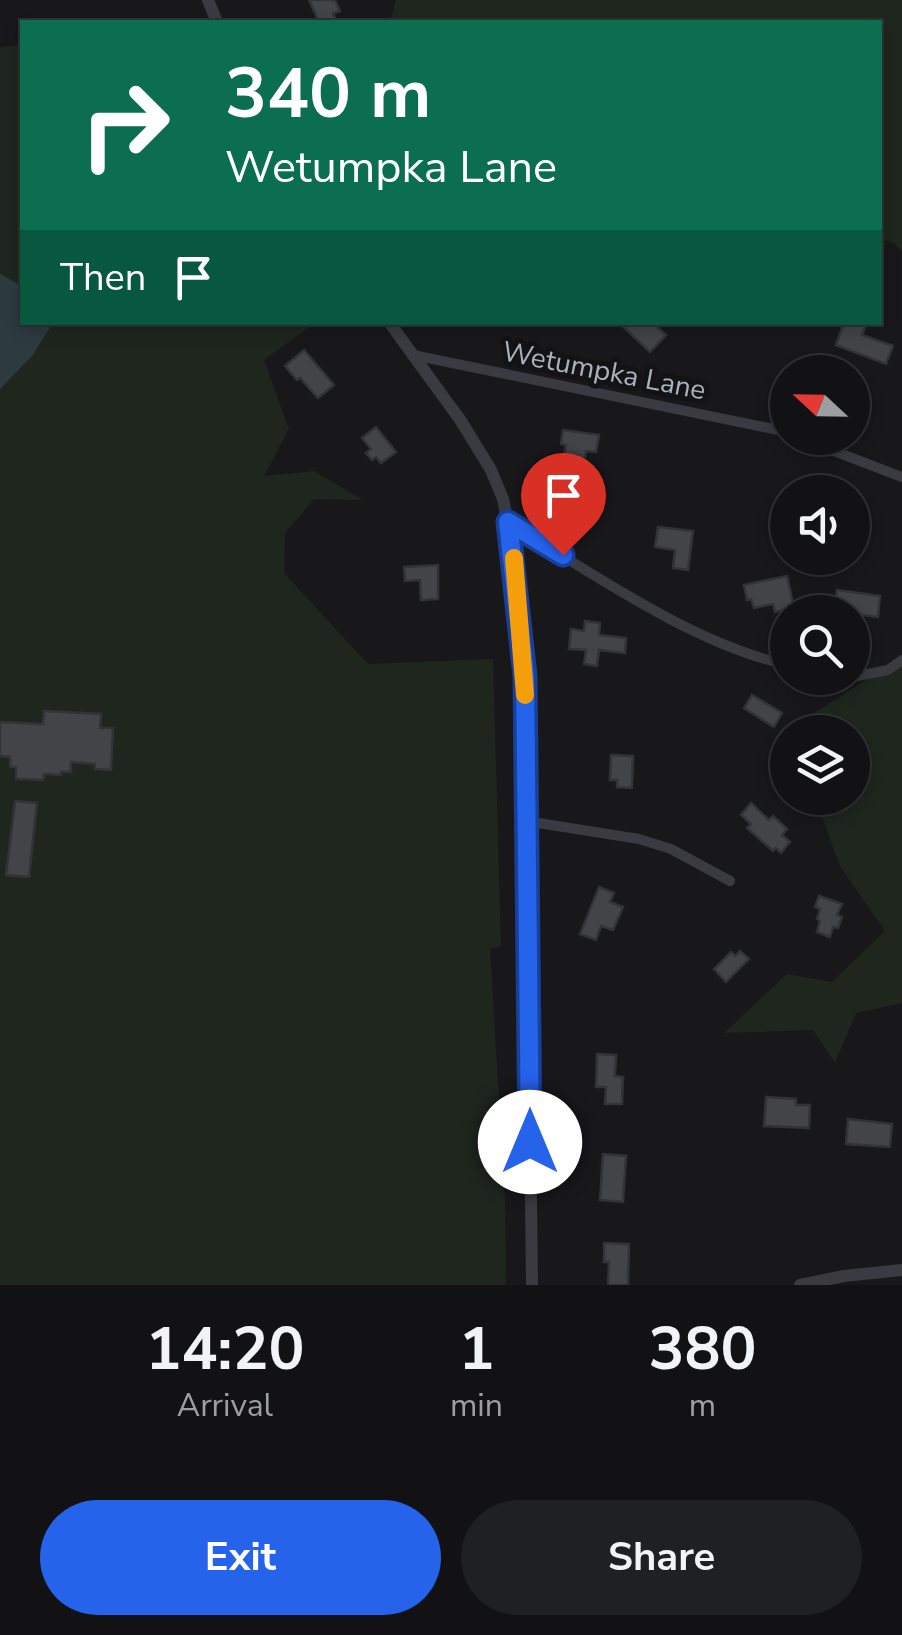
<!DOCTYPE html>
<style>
body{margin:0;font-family:"Nunito Sans",sans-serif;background:#1f2022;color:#f1f3f6;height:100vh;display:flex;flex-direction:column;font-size:38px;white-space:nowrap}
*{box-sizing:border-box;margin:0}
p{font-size:32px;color:#9c9ea0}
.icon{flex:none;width:55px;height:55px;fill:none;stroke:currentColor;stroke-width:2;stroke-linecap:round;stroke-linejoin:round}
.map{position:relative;height:1285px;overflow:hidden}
.panel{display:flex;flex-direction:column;background:#121214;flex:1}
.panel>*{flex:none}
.guide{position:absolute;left:20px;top:20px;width:862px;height:305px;border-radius:0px;box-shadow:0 5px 15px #0003,0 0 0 2px #313234;background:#0b6e4f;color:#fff;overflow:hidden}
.needle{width:65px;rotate:292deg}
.controls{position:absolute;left:770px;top:355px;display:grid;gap:20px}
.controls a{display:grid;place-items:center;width:100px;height:100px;border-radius:50%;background:#121214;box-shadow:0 5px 15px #0003,0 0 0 2px #313234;font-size:50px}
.pin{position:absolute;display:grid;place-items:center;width:85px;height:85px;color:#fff;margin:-102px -42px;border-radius:50% 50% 50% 0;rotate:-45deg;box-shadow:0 0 10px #0007}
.pin .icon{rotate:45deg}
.me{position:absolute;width:110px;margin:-55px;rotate:0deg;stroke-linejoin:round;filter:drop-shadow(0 0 8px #0008)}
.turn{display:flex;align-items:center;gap:35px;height:210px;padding:0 40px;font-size:45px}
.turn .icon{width:130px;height:130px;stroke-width:2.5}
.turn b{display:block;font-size:70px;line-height:85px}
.then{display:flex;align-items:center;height:95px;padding:0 40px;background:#0003;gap:20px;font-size:38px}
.eta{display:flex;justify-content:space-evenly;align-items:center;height:170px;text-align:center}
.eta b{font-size:60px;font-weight:700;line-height:70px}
.action{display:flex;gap:20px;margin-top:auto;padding:20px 40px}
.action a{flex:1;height:115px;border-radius:60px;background:#2563eb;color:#fff;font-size:40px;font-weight:700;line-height:115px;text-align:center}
.action a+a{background:#1f2022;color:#f1f3f6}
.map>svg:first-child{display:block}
.green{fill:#1e261e}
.water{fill:#2d3a40}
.building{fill:#424448;stroke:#323337;stroke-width:2.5}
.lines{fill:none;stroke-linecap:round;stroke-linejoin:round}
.minor{stroke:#393b40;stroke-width:10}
.tertiary{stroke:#393b40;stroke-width:12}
.route-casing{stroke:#184099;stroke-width:25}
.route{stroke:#2563eb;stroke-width:18}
.slow{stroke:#f59e0b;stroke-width:18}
.labels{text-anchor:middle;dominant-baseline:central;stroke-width:10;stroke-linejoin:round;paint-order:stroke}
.street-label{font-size:28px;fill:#a9b1bb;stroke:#131316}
</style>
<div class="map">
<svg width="902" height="1285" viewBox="0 0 902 1285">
<rect width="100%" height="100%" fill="#18181b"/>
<g class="green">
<path d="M396 0H902V251L893 242 880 240V22H390Z"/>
<path d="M22 45V322L315 323 264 360 289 429 264 476 314 471 363 500 314 499 285 533 284 573 368 664 493 659 501 947 490 948 505 1200 506 1285H0V47Z"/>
<path d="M902 657V1003L856 1013 835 1063 813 1030 724 1033 787 974 832 982 885 931 840 866 815 798H852V732H807L808 717Z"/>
</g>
<path class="water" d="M0 274 22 286V322L53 323 32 356 0 389Z"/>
<g class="building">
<path d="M309 0H335L340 11 333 14 337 22H319Z"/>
<path d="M618 322H652L666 335 650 352Z"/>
<path d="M844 322 866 325 862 335 893 346 886 364 836 345Z"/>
<path d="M304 350 334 385 318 398 300 378 297 380 285 366Z"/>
<path d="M376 427 396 452 381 463 376 457 372 460 366 453 371 449 362 438Z"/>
<path d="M563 430 599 435 596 452 586 451 583 470 562 467 566 445 561 444Z"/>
<path d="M658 527 693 531 688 570 673 568 675 550 655 547Z"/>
<path d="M438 565V599L421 600 420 580 405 581 404 567Z"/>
<path d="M787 576 794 608 775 612 773 604 754 608 751 599 747 600 744 585Z"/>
<path d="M837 590 880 596 878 617 834 611Z"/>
<path d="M585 621 600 623 599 635 626 638 625 653 599 650 597 666 584 664 586 650 569 649 571 629 584 631Z"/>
<path d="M752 695 782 713 774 727 744 708Z"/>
<path d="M44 711 101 714 100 728H113L111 770 95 769V764L71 762V772H61V775L44 774 43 780 16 779V767H10V757L0 756V722L43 724Z"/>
<path d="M611 755 633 756 632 788 617 787V780H610Z"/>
<path d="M15 801 37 803 29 877 6 875Z"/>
<path d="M751 803 769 820 773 816 787 829 782 835 790 842 781 853 776 848 773 851 747 828 751 824 741 815Z"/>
<path d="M599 887 614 893 610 902 623 907 613 930 601 926 596 940 580 934Z"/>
<path d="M819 896 842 904 837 915 842 917 838 928 833 927 830 937 817 932 820 921 817 919 820 909 815 907Z"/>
<path d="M740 951 749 959 726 982 714 969 731 952 735 956Z"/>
<path d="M597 1054 616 1055 615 1076 623 1077 622 1104H605L606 1087H596Z"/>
<path d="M766 1097 796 1099V1105H810L809 1128 764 1126Z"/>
<path d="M848 1119 892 1124 890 1147 846 1144Z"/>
<path d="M603 1154 626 1156 623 1202 600 1200Z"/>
<path d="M604 1243 629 1244 628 1285H608L609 1262H604Z"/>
</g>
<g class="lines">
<g class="minor">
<path d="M413 355 788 432"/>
<path d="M800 438 902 477"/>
<path d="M507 522C591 572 692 644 788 665"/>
<path d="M852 677 888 670 902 660"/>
<path d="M526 821 639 839 671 849 730 881"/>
</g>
<g class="tertiary">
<path d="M208 0 217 22"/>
<path d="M389 322 461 421 491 470 503 499 513 548 525 676 532 1285"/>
<path d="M800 1285 844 1276 902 1270"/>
</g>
</g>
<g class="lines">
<defs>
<path id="route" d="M530 1142 525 676 508 522 563 555"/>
</defs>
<use href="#route" class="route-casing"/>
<use href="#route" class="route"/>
<path class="slow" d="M514 558 525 695"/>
</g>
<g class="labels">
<g class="street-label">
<text transform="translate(604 371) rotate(11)">Wetumpka Lane</text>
</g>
</g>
</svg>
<div class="controls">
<a><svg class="needle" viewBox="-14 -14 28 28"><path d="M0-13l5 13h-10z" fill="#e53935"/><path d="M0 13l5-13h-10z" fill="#9c9ea0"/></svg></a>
<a><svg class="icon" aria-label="sound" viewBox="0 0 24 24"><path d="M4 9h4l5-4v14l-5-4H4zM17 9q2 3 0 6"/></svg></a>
<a><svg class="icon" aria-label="search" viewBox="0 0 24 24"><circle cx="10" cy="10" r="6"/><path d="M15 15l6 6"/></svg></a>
<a><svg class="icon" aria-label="layers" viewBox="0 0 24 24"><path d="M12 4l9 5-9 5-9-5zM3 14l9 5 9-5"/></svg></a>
</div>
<div class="pin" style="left:563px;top:555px;background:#d93025"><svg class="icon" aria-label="arrive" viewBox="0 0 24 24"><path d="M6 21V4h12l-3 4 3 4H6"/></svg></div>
<svg class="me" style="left:530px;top:1142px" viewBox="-20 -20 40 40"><circle r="19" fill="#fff"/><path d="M0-13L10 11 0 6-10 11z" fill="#2563eb"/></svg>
<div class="guide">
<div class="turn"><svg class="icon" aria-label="right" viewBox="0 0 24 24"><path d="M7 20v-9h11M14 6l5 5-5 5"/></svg><div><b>340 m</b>Wetumpka Lane</div></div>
<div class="then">Then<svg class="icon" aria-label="arrive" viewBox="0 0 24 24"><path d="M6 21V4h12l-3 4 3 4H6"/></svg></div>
</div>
</div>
<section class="panel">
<div class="eta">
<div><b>14:20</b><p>Arrival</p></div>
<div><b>1</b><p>min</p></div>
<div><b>380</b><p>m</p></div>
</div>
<div class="action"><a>Exit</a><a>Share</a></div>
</section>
